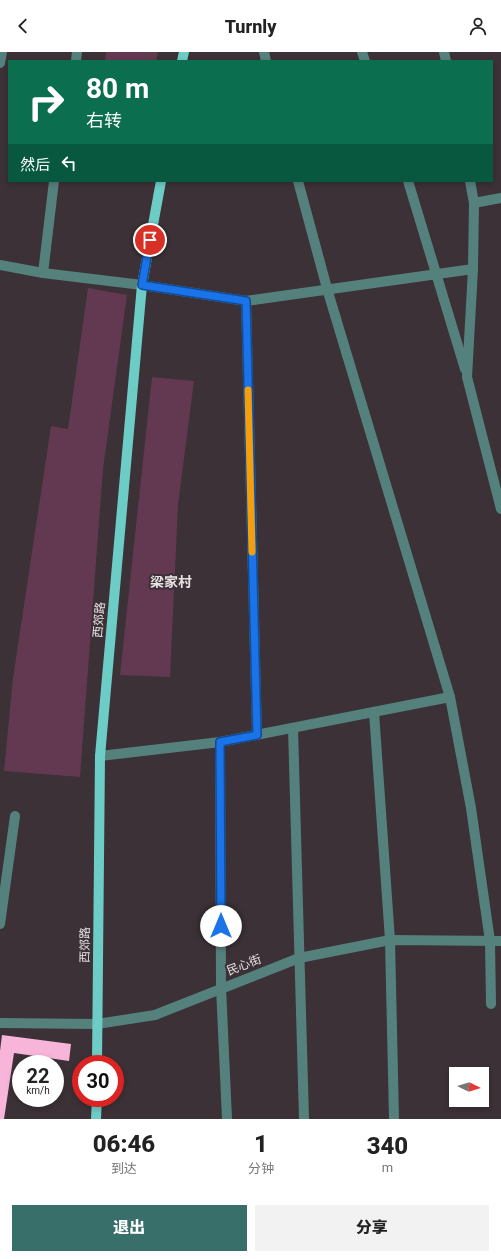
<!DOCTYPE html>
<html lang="zh">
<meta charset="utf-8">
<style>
body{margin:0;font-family:Roboto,"Noto Sans SC",sans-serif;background:#f2f2f2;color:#222;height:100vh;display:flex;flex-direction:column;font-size:15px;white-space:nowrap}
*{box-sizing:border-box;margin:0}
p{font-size:13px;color:#767676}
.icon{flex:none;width:22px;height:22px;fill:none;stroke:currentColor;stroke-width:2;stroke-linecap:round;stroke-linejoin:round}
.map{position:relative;height:1067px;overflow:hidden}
.drawer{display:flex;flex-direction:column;background:#fff;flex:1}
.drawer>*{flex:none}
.banner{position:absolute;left:8px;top:8px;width:485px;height:122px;border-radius:0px;box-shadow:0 2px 6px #0003;background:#0b6e4f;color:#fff;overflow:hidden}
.needle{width:26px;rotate:95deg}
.fabs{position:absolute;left:449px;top:1015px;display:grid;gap:8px}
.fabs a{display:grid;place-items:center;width:40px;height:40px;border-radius:0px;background:#fff;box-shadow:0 2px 6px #0003;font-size:20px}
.speed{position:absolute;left:12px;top:1003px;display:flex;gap:8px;font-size:20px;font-weight:700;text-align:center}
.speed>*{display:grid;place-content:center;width:52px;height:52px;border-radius:50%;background:#fff;box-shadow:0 2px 6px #0003;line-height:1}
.speed small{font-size:10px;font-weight:400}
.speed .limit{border:6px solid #d22;background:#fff;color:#111}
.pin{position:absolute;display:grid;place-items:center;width:34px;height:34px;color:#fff;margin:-17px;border:2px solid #fff;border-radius:50%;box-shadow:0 1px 4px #0007}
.me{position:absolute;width:44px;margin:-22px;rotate:0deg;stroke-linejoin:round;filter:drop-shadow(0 0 3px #0008)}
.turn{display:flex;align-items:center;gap:14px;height:84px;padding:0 12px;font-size:18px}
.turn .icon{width:52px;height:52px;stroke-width:2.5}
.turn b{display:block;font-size:28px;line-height:34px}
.then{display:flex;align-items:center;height:38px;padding:0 12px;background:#0003;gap:8px;font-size:15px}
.eta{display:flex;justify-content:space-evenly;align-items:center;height:68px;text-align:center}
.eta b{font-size:24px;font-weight:800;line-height:28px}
.action{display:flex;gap:8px;margin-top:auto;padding:8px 12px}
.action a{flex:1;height:46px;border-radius:0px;background:#396f6b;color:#fff;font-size:16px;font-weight:800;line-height:46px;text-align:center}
.action a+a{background:#f2f2f2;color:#222}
header{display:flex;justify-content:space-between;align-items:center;height:52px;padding:0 12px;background:#fff;font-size:18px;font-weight:800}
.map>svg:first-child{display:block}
.green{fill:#623950}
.building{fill:#f7b6d9}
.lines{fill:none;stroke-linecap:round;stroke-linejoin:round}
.minor{stroke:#55817d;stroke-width:10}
.major{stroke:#6dcdc6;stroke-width:10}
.route-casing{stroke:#114b97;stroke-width:10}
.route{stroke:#1a73e8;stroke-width:7}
.slow{stroke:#f59e0b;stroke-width:7}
.labels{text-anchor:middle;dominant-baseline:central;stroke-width:4;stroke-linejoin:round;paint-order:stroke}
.street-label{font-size:12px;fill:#eae3e6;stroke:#3b3136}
.quarter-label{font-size:14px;font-weight:bold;fill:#eae3e6;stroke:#3b3136}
</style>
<header><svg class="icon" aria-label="back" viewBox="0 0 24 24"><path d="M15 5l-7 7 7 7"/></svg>Turnly<svg class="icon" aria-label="person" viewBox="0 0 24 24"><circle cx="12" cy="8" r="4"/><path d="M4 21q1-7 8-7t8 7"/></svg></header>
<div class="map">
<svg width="501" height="1067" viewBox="0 0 501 1067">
<rect width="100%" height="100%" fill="#3b3136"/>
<g class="green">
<path d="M106 0H158L156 9H105Z"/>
<path d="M88 236 127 243 103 417 80 725 4 719 13 626 51 374 68 377Z"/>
<path d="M152 325 194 329 178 453 170 625 120 623Z"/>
</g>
<path class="building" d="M2 983 71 992 69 1009 14 1001 4 1067H0V999Z"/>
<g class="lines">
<g class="minor">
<path d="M264 0 266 9"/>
<path d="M362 0 365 9"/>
<path d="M444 0 446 9"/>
<path d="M76 9 77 0"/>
<path d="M0 11 2 0"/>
<path d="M298 129 328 240 450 645 471 756 490 889 491 952"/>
<path d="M408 129 465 317"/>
<path d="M470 129 474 151 473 217 467 325 501 457"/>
<path d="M474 151 501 146"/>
<path d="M0 213 43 221 142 233 246 249 473 217"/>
<path d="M43 221 54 129"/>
<path d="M246 249 257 683"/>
<path d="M374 660 390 888 394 1067"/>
<path d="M293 676 304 1067"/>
<path d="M220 690 221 935 227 1067"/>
<path d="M100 704 220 690 450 645"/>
<path d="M0 872 15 764"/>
<path d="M0 971 97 972 155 963 299 906 390 888 501 889"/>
</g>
<g class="major">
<path d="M182 9 184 0"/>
<path d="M97 1012 100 704 142 233 161 129"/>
<path d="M96 1067 97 1046"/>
</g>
</g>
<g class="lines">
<defs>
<path id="route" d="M150 188 142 233 246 249 257 683 220 690 221 874"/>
</defs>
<use href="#route" class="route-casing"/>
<use href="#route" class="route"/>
<path class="slow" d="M248 338 252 500"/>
</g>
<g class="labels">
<g class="street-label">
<text transform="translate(99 568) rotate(-85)">西郊路</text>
<text transform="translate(85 893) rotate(-89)">西郊路</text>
<text transform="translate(244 913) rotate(-21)">民心街</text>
</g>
<g class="quarter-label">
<text x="171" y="530">梁家村</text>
</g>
</g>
</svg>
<div class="fabs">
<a><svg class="needle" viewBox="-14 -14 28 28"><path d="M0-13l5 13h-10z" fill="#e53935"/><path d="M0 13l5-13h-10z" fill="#767676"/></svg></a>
</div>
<div class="speed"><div>22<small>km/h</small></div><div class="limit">30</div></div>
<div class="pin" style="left:150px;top:188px;background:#d93025"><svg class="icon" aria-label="arrive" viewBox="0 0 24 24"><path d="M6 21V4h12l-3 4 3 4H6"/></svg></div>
<svg class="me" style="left:221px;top:874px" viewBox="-20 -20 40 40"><circle r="19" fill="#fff"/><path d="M0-13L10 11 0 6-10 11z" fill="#1a73e8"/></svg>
<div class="banner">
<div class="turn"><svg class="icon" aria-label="right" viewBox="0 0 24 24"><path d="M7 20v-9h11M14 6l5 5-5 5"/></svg><div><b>80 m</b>右转</div></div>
<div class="then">然后<svg class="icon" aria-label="left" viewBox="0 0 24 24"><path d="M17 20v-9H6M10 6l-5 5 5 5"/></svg></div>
</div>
</div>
<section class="drawer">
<div class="eta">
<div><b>06:46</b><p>到达</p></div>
<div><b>1</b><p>分钟</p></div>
<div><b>340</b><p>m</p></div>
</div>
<div class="action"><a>退出</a><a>分享</a></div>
</section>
